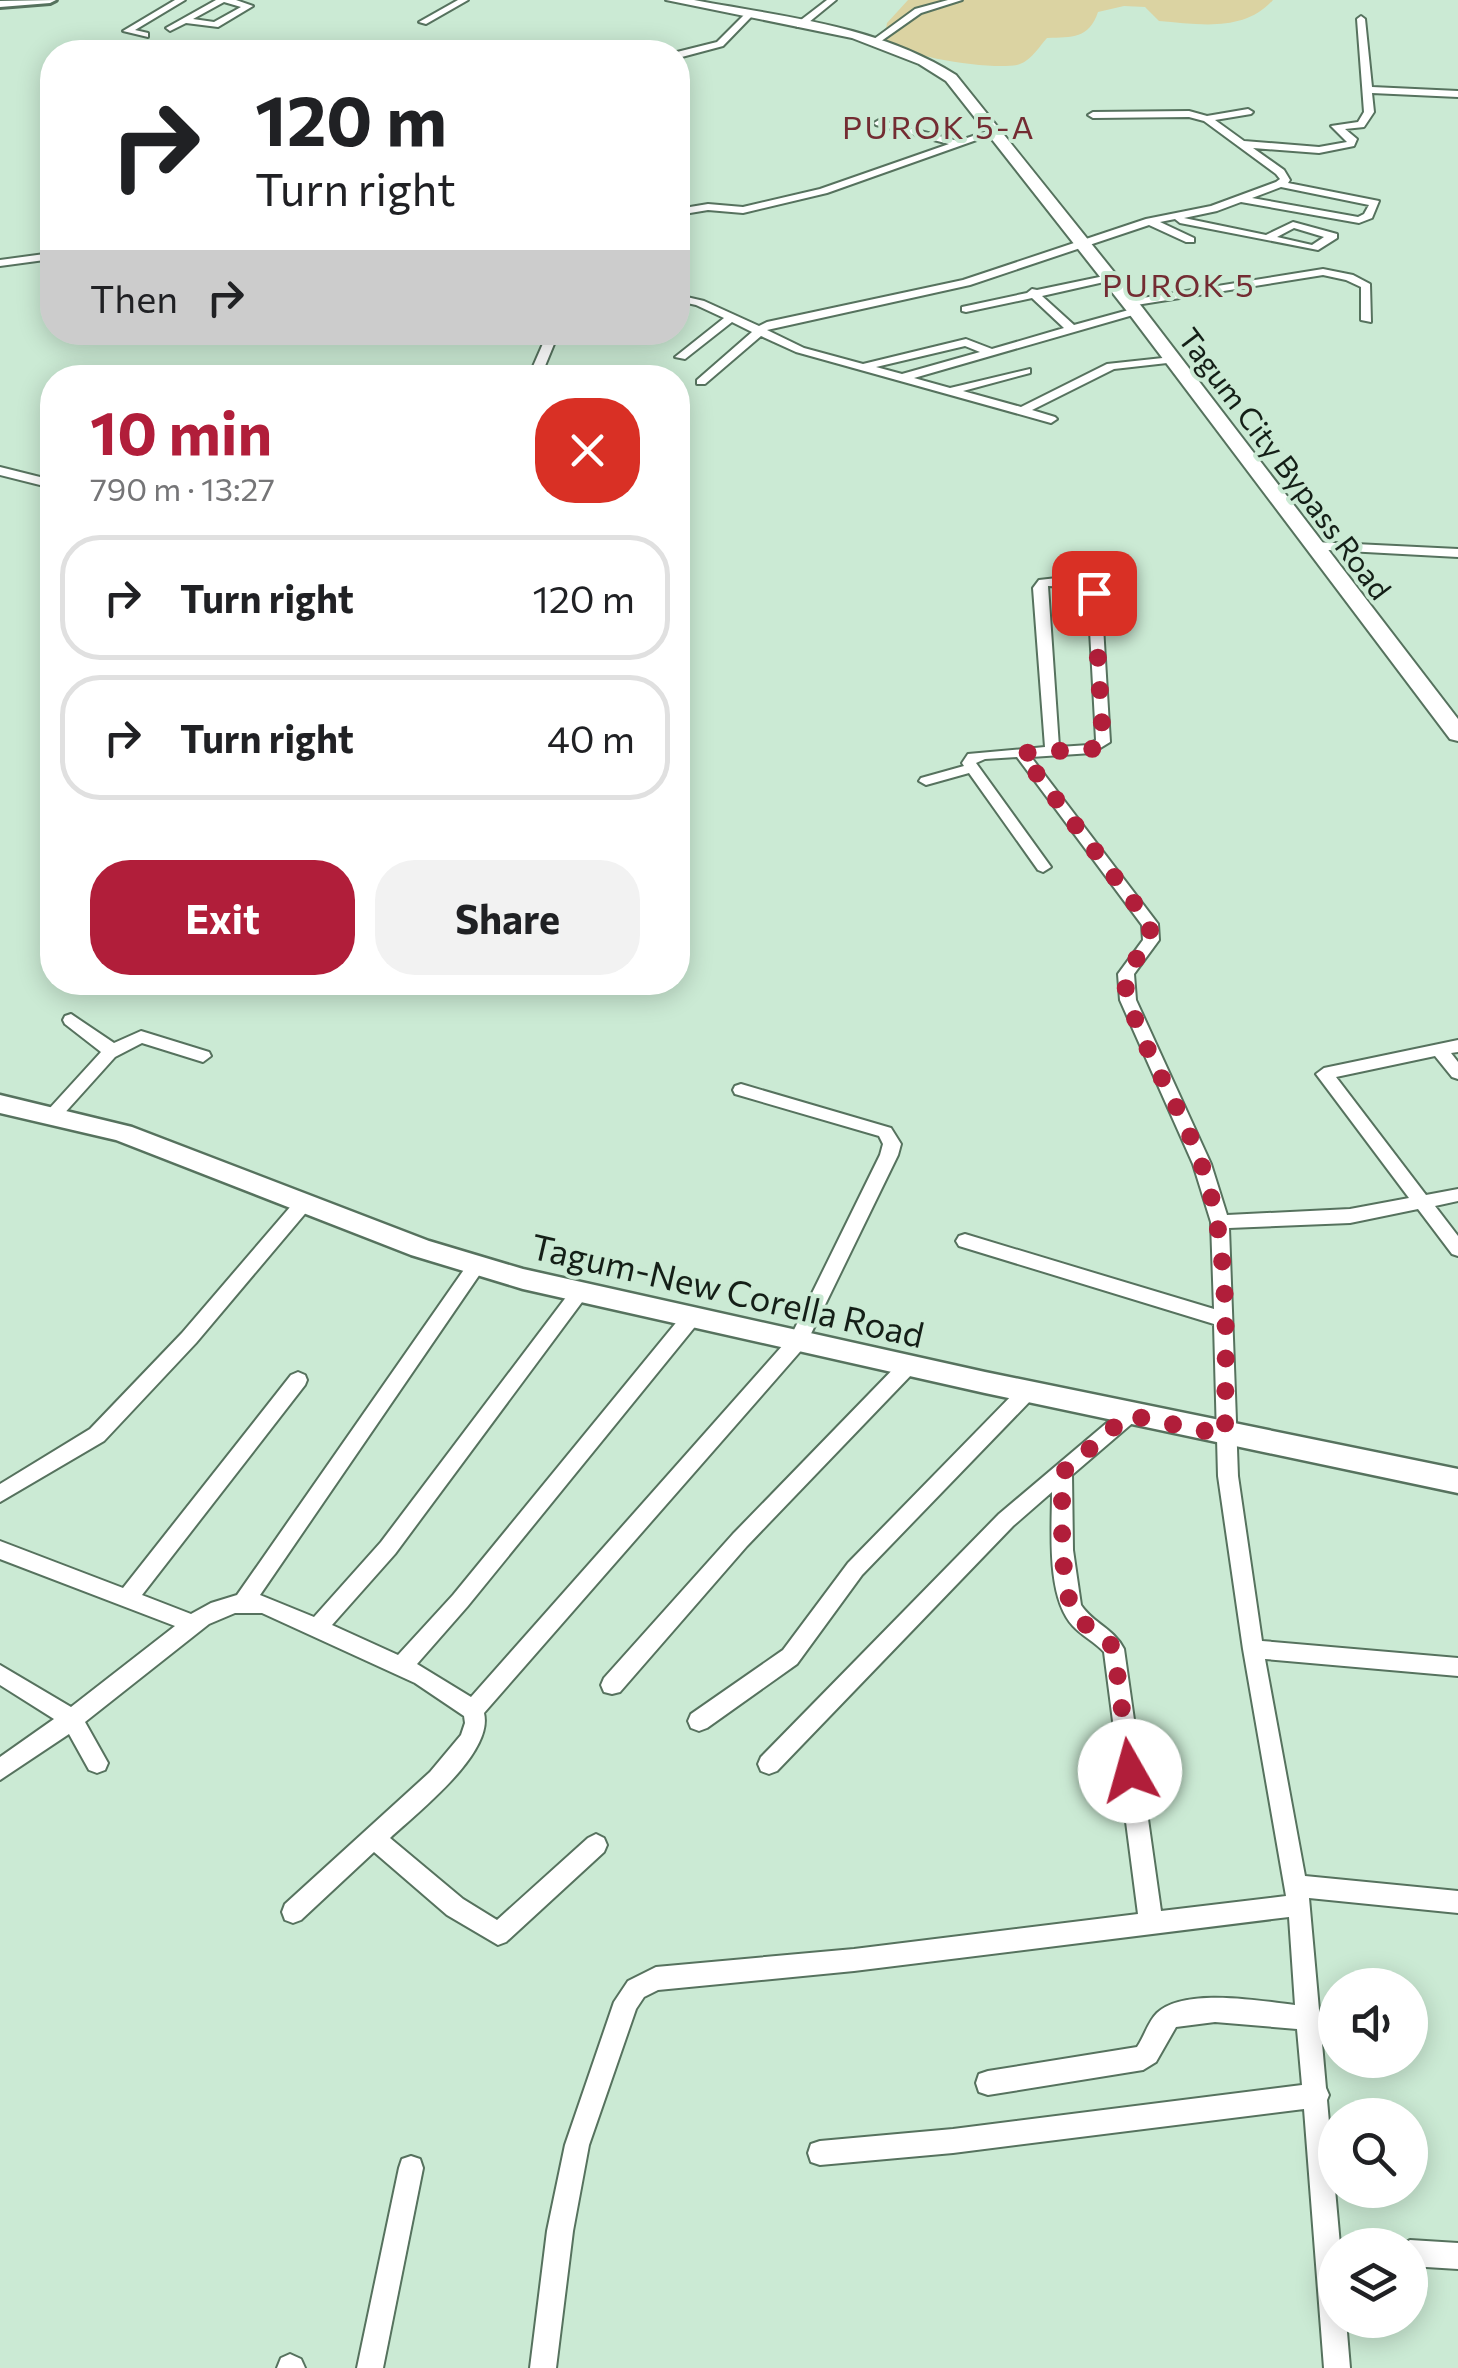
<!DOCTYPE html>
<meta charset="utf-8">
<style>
body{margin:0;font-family:Commissioner,sans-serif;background:#f2f2f2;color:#202124;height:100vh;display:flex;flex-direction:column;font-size:38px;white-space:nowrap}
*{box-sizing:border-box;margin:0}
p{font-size:32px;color:#757577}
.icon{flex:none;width:55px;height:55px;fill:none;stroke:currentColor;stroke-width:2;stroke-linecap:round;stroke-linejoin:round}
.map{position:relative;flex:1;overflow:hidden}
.panel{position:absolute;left:40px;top:365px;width:650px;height:630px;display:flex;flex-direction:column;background:#fff;border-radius:40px;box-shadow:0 5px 25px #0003}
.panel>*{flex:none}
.hud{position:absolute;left:40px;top:40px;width:650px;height:305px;border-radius:40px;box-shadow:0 5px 25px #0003;background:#fff;color:#202124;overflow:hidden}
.buttons{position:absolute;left:1318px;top:1968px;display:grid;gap:20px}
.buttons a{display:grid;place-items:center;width:110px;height:110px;border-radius:50%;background:#fff;box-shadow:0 5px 25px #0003;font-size:50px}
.pin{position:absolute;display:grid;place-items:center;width:85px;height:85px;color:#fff;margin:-42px;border-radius:20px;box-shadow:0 5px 15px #0006}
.me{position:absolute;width:110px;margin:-55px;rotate:353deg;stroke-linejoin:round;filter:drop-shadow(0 0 8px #0008)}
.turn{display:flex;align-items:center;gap:35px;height:210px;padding:0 50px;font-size:45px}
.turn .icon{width:130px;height:130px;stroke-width:2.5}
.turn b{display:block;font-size:70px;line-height:85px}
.then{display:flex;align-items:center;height:95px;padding:0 50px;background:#0003;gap:20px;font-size:38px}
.round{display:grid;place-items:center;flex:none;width:105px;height:105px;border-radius:40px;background:#f2f2f2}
.overview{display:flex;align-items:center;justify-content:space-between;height:170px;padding:0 50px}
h1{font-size:60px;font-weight:700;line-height:75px;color:#b11e3a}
.primary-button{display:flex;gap:20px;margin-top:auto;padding:20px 50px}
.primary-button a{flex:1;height:115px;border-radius:40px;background:#b11e3a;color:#fff;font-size:40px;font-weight:700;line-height:115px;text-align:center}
.primary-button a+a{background:#f2f2f2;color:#202124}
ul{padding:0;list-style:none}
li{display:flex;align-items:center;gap:30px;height:125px;margin:0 20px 15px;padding:0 30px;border:5px solid #e0e0e0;border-radius:40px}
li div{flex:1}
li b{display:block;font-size:38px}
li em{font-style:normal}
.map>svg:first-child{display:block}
.green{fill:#dbd3a2}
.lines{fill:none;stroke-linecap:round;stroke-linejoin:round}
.minor-casing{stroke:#56725e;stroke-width:4}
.tertiary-casing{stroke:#56725e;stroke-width:6}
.secondary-casing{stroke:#56725e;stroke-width:5}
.primary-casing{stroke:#56725e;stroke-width:4}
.minor{fill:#fff;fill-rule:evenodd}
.tertiary{fill:#fff;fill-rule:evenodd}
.secondary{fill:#fff;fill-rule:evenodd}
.primary{fill:#fff;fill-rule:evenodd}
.route{stroke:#b11e3a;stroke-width:18;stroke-dasharray:0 32.4}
.labels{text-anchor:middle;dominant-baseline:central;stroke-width:8;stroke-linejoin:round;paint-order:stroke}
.far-street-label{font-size:30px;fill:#141f17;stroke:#cbead4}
.far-neighbourhood-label{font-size:32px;letter-spacing:2.5px;fill:#732c32;stroke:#cbead4}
.street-label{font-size:35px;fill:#141f17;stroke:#cbead4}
</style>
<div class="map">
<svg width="1458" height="2368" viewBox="0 0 1458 2368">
<rect width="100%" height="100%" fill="#cbead4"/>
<path class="green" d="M908 0H1273C1244 33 1198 24 1159 21L1145 7 1124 6 1098 12C1089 39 1072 37 1047 38 1039 47 1030 62 1017 65 989 70 907 57 884 41L887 23Z"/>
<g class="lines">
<defs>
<g id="minor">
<path d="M175 0H185L135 30 148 33V37L123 31Z"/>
<path d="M216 0H236L253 6 218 27 186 23 170 31 166 28ZM224 2 241 7 214 22 193 19Z"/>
<path d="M458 0H468L426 24 419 22Z"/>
<path d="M827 0H836L803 27H797V23Z"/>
<path d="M948 0H962L921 13 877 44 870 42 915 9Z"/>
<path d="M746 13 753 15 723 46 678 58 677 52 717 42Z"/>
<path d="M1361 16 1365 19 1372 87 1458 91V97L1372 93 1374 112 1364 127 1345 129 1357 139 1354 146 1319 153 1253 148 1284 170 1290 180 1288 183 1379 201 1372 218 1359 223 1241 202 1217 211 1184 218 1266 235 1293 222 1337 234V238L1318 250 1180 223 1175 219 1160 222 1194 238V242H1186L1149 225 970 285 767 330 804 348 863 364 966 339 992 349 1064 328 1032 298 966 312 962 311V307L1027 293 1032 289 1037 290 1109 275 1114 278 1113 280 1042 296 1074 325 1136 308 1141 311 1140 313 914 378 950 388 1030 369V373L963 391 1021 407 1107 364 1172 357 1176 358V362L1114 369 1032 410 1055 417 1057 419 1051 423 796 352 761 336 705 384H697V380L752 332 732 322 685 359 675 357 724 318 696 305 678 301V295L704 301 759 326 767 322 963 280 1146 219 1211 206 1276 182 1280 179 1276 174 1204 121 1189 117 1093 118 1088 115 1093 112 1189 111 1207 116 1248 109 1253 112 1251 114 1215 120 1244 141 1319 147 1347 142 1331 126 1358 122 1364 112 1357 19ZM1281 187 1369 205 1364 214 1358 217 1252 198ZM1294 228 1324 237 1312 245 1277 237ZM965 346 980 352 902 374 876 367Z"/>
<path d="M879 120 958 141 994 129 999 132 827 193 743 213 708 210 678 215V209L708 204 743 207 820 189 949 144 876 125 874 123Z"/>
<path d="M52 253V259L0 266V260Z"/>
<path d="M1323 269 1353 275 1370 284 1371 322 1361 320V287L1346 280 1323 275 1130 306 1125 303 1130 300Z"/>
<path d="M548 332H559L540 378H528Z"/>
<path d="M0 467 52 480V488L0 475Z"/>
<path d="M1314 542 1458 549V557L1310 549V543Z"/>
<path d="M1057 578 1089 583 1101 593 1110 742 1092 753 1031 757 1158 924 1159 940 1134 974 1136 1000 1211 1164 1227 1215 1350 1209 1409 1198 1316 1074 1324 1068 1458 1040V1052L1451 1053 1458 1062V1079L1452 1077 1435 1056 1336 1077 1426 1195 1458 1189V1201L1435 1206 1458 1236V1256L1452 1254 1418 1209 1350 1223 1229 1228 1238 1476 1262 1641 1458 1658V1676L1265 1659 1305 1876 1458 1891V1913L1309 1898 1326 2088 1329 2095 1327 2100 1340 2245H1335V2320H1346L1350 2368H1324L1304 2109 953 2153 820 2165 811 2162 808 2153 811 2144 820 2141 953 2129 1302 2085 1297 2029 1215 2022 1176 2027 1156 2062 1143 2070 988 2095 979 2092 976 2083 979 2074 988 2071 1137 2047C1144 2037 1148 2022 1157 2013 1184 1987 1260 2001 1295 2005L1289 1917 854 1971 658 1990 644 1997 636 2009 589 2145 573 2231 556 2368H530L547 2231 565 2145 614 2002 628 1981 656 1967 854 1949 1138 1914 1104 1652C1095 1642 1082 1636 1073 1626 1046 1597 1052 1530 1052 1492L1013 1526 777 1771 769 1774 761 1771 758 1764 761 1757 999 1514 1122 1410 1129 1407 1136 1410 1139 1415 1136 1420 1072 1475 1073 1550 1081 1605C1093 1623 1114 1629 1124 1649L1161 1911 1286 1896 1243 1649 1218 1476 1214 1324 959 1246 956 1241 959 1236 965 1234 1214 1309 1211 1222 1193 1164 1120 1000 1118 974 1143 940 1142 925 1017 757 985 759 976 763 1051 867 1043 872 1038 870 969 773 926 785 919 781 921 778 964 766 962 763 968 754 1045 747 1033 588 1039 580ZM1048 586 1075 587 1088 594 1096 740 1089 745 1059 747Z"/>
<path d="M71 1014 114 1043 141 1031 209 1052 211 1056 203 1062 142 1043 115 1057 61 1117H49L47 1113 49 1109 101 1052 65 1024 63 1020 65 1016Z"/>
<path d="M741 1084 891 1128 901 1144 898 1155 805 1346 484 1713C494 1753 418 1812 390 1838L463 1899 497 1920 588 1838 596 1834 604 1838 607 1845 604 1852 506 1942 498 1945 447 1915 374 1852 301 1920 293 1923 285 1920 282 1912 285 1904 430 1772 461 1735 465 1723 464 1716 415 1683 262 1613H235L209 1624 85 1722 108 1763 105 1770 97 1773 89 1770 69 1734 0 1780V1757L54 1719 0 1685V1665L71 1707 175 1626 0 1559V1541L123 1588 291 1375 298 1372 305 1375 307 1380 305 1385 142 1595 191 1614 211 1603 237 1595 470 1261H482L485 1266 482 1271 260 1595 314 1617 381 1542 573 1288H585L588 1293 585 1298 395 1554 332 1625 398 1655 453 1595 684 1313H698L700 1318 698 1323 467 1607 417 1664 471 1697 791 1336 880 1155 883 1144 879 1136 735 1094 733 1090 735 1086Z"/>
<path d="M303 1197 312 1204 309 1209 196 1343 104 1441 0 1502V1484L90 1429 182 1333 297 1199Z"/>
<path d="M908 1359 915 1361 917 1366 915 1371 747 1546 620 1692 612 1694 604 1692 601 1685 604 1678 733 1534 901 1361Z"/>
<path d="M1027 1384 1034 1387 1037 1392 1034 1397 862 1575 797 1664 707 1728 699 1731 691 1728 688 1721 691 1714 783 1650 848 1563 1020 1387Z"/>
<path d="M411 2156 420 2159 423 2168 383 2368H357L399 2168 402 2159Z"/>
<path d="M1410 2240 1458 2243V2269L1410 2266V2245H1401Z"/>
<path d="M290 2354 301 2359 305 2368H277L281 2358Z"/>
</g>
<path id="tertiary" d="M56 0 50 3 0 7V1Z"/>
<path id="secondary" d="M0 1095 132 1127 429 1241 523 1269 985 1372 1458 1469V1493L985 1393 523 1289 411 1255 116 1140 0 1113Z"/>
<path id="primary" d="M666 0H694C784 17 877 25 956 75L1142 307 1458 719V741L1450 739 1130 315 946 81 919 64 852 38Z"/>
</defs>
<use href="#minor" class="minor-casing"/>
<use href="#tertiary" class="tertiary-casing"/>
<use href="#secondary" class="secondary-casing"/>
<use href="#primary" class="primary-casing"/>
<use href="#minor" class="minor"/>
<use href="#tertiary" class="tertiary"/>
<use href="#secondary" class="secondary"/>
<use href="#primary" class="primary"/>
</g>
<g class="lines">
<path class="route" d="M1094 593 1103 742 1092 749 1021 753 1150 924C1152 955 1126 958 1125 985 1139 1049 1182 1106 1203 1169 1232 1254 1225 1346 1225 1435L1128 1415 1062 1473C1063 1505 1057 1597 1079 1619 1090 1630 1104 1634 1114 1649L1130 1771"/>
</g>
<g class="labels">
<g class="far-street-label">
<text transform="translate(1286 463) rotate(53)">Tagum City Bypass Road</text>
</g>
<g class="far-neighbourhood-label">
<text x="939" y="126">PUROK 5-A</text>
<text x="1179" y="284">PUROK 5</text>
</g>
<g class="street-label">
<text transform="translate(728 1289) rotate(13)">Tagum-New Corella Road</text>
</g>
</g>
</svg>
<div class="buttons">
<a><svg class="icon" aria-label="sound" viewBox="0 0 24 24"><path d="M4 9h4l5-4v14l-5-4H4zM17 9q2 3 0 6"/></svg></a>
<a><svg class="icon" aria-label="search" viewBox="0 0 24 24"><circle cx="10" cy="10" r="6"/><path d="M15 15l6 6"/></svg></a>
<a><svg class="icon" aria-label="layers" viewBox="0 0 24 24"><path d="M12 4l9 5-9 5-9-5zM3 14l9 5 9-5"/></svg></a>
</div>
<div class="pin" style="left:1094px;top:593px;background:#d93025"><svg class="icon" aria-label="arrive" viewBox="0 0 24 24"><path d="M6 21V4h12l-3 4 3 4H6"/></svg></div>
<svg class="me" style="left:1130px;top:1771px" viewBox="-20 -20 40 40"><circle r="19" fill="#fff"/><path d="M0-13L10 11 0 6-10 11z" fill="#b11e3a"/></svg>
<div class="hud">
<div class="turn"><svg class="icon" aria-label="right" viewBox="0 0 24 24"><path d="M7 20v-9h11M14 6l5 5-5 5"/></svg><div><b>120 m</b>Turn right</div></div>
<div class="then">Then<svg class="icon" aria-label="right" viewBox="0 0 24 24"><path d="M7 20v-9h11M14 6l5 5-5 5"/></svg></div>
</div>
<section class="panel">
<div class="overview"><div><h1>10 min</h1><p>790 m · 13:27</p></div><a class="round" style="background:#d93025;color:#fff"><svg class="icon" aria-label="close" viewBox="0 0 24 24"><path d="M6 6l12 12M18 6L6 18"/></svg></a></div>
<ul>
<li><svg class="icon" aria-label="right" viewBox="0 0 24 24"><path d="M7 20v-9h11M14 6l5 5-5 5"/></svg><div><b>Turn right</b></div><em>120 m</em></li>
<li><svg class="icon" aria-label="right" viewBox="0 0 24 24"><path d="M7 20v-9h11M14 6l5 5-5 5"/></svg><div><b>Turn right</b></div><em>40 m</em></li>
</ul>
<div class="primary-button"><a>Exit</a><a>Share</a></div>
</section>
</div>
